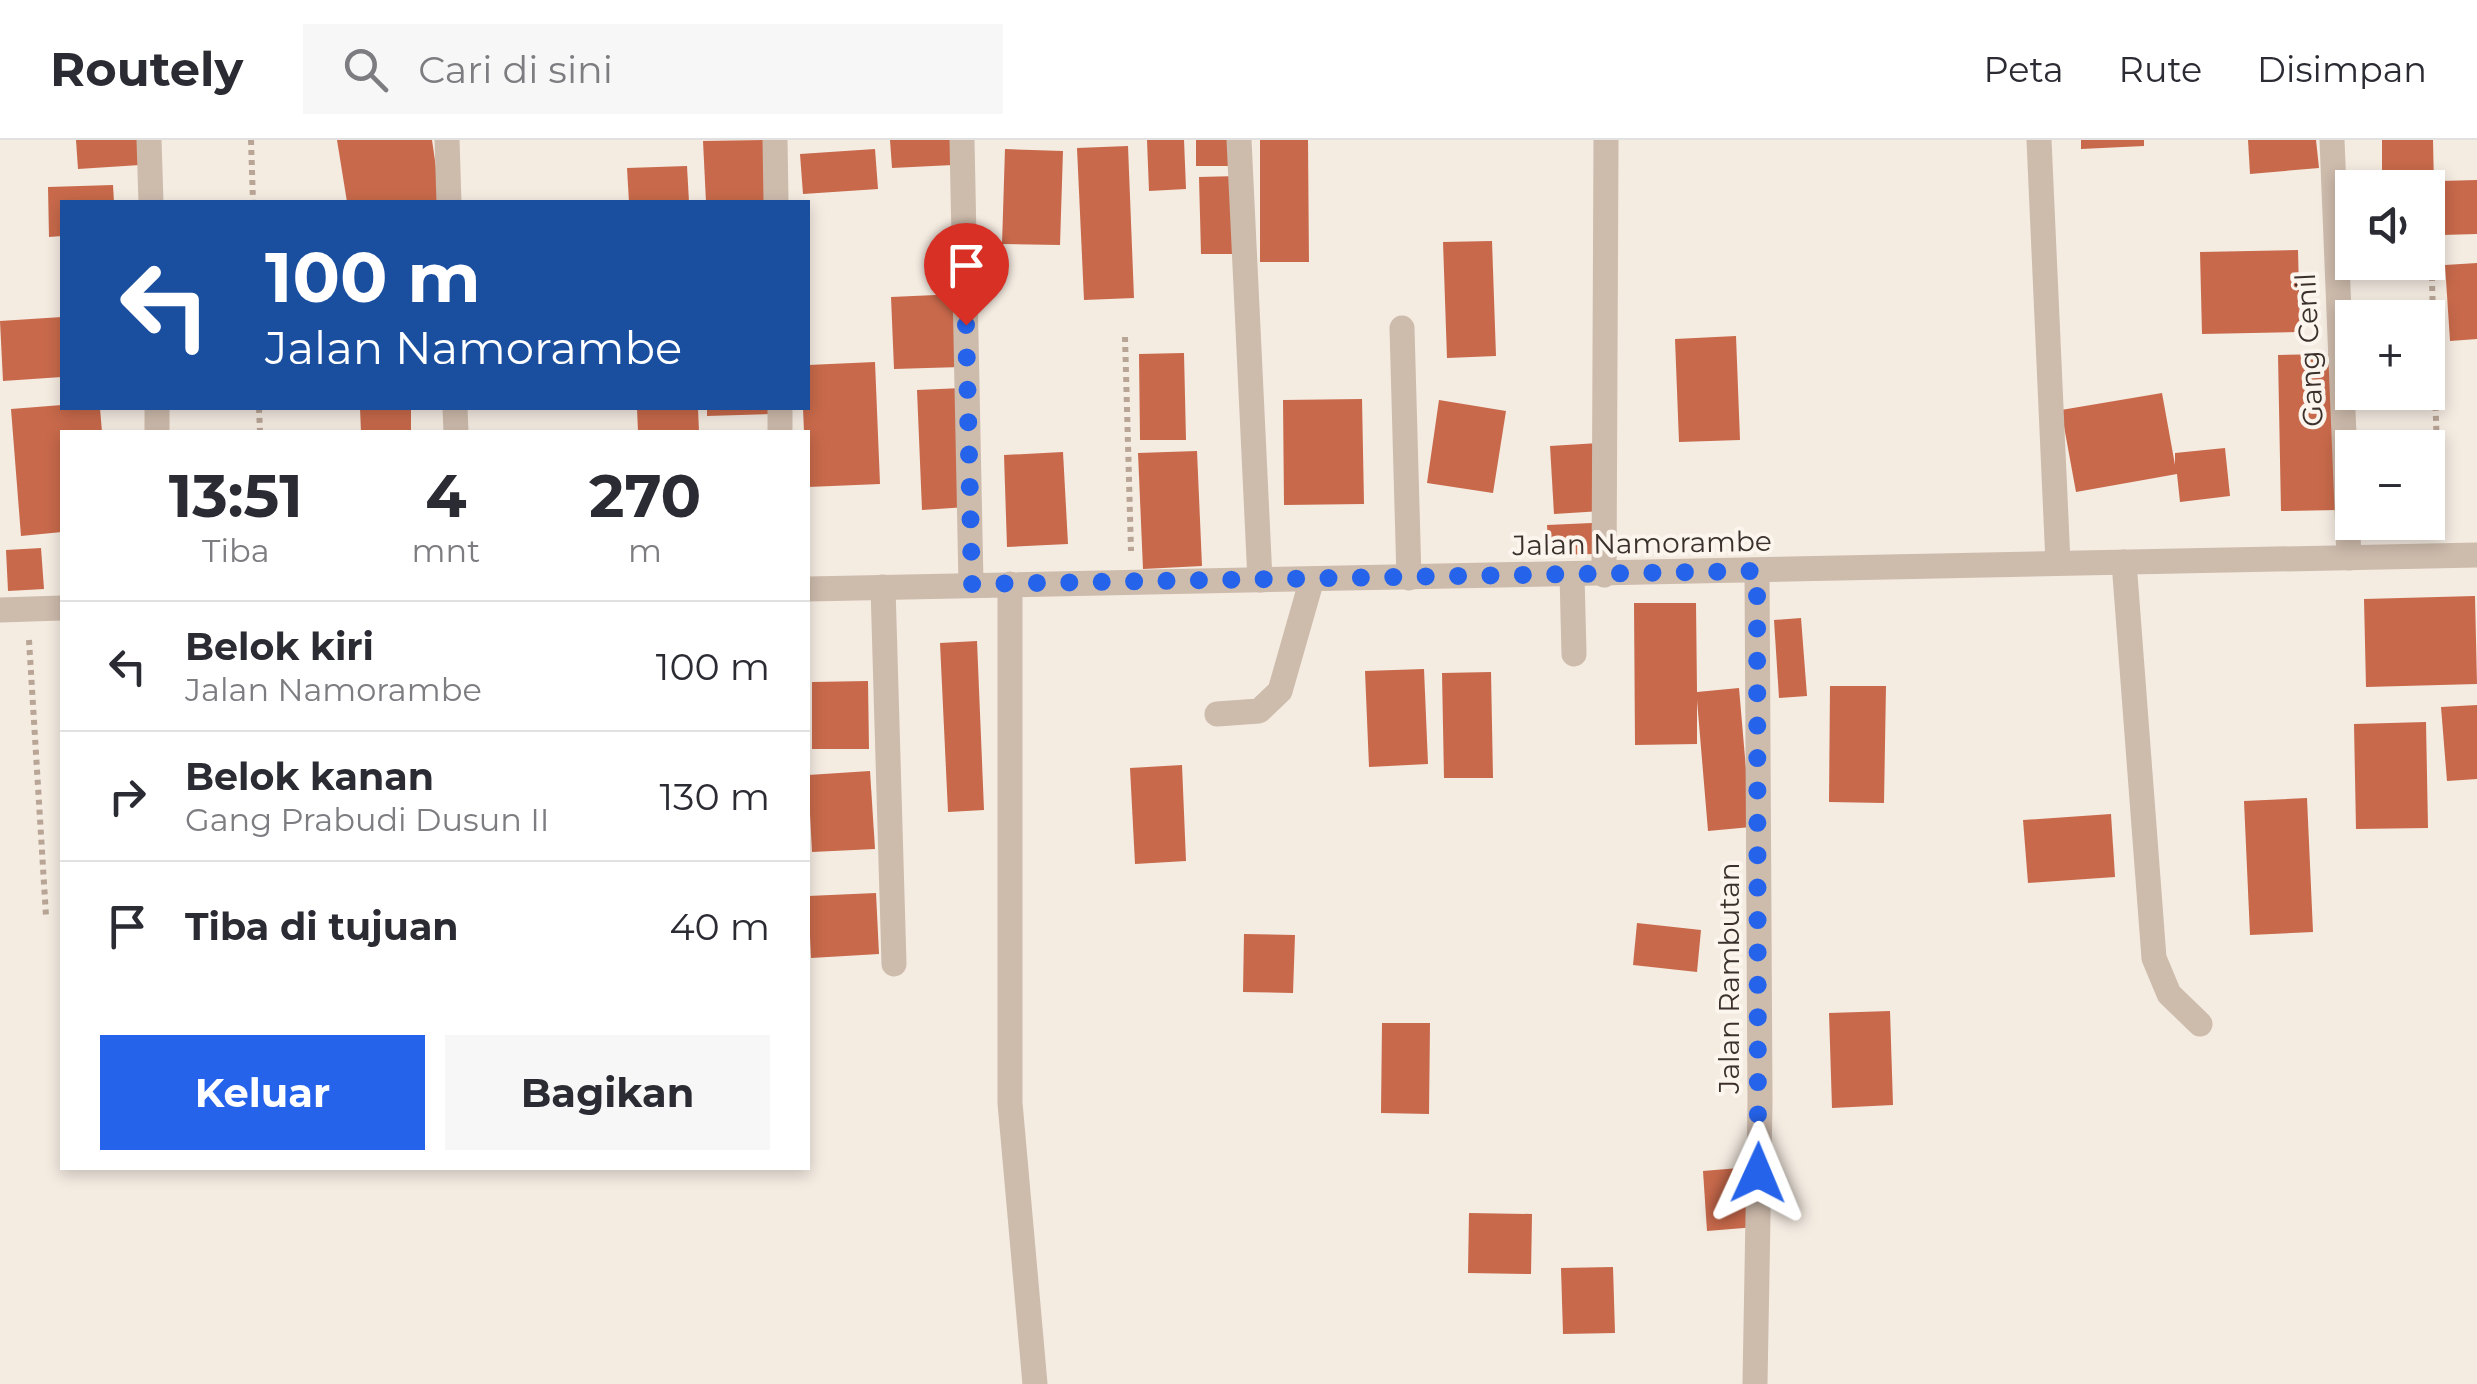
<!DOCTYPE html>
<html lang="id">
<meta charset="utf-8">
<style>
body{margin:0;font-family:Montserrat,sans-serif;background:#f7f7f7;color:#2b2b33;height:100vh;display:flex;flex-direction:column;font-size:38px;white-space:nowrap}
*{box-sizing:border-box;margin:0}
p{font-size:32px;color:#7c7c81}
.icon{flex:none;width:55px;height:55px;fill:none;stroke:currentColor;stroke-width:2;stroke-linecap:round;stroke-linejoin:round}
.map{position:relative;flex:1;overflow:hidden}
.sheet{position:absolute;left:60px;top:290px;width:750px;height:740px;display:flex;flex-direction:column;background:#fff;border-radius:0px;box-shadow:0 5px 15px #0003}
.sheet>*{flex:none}
.guide{position:absolute;left:60px;top:60px;width:750px;height:210px;border-radius:0px;box-shadow:0 5px 15px #0003;background:#1a4fa0;color:#fff;overflow:hidden}
.buttons{position:absolute;left:2335px;top:30px;display:grid;gap:20px}
.buttons a{display:grid;place-items:center;width:110px;height:110px;border-radius:0px;background:#fff;box-shadow:0 5px 15px #0003;font-size:50px}
.pin{position:absolute;display:grid;place-items:center;width:85px;height:85px;color:#fff;margin:-102px -42px;border-radius:50% 50% 50% 0;rotate:-45deg;box-shadow:0 0 10px #0007}
.pin .icon{rotate:45deg}
.me{position:absolute;width:110px;margin:-55px;rotate:1deg;stroke-linejoin:round;filter:drop-shadow(0 0 8px #0008)}
.turn{display:flex;align-items:center;gap:35px;height:210px;padding:0 40px;font-size:45px}
.turn .icon{width:130px;height:130px;stroke-width:2.5}
.turn b{display:block;font-size:70px;line-height:85px}
.eta{display:flex;justify-content:space-evenly;align-items:center;height:170px;text-align:center}
.eta b{font-size:60px;font-weight:700;line-height:70px}
.primary-button{display:flex;gap:20px;margin-top:auto;padding:20px 40px}
.primary-button a{flex:1;height:115px;border-radius:0px;background:#2563eb;color:#fff;font-size:40px;font-weight:700;line-height:115px;text-align:center}
.primary-button a+a{background:#f7f7f7;color:#2b2b33}
ul{padding:0;list-style:none}
li{display:flex;align-items:center;gap:30px;height:130px;padding:0 40px;border-top:2px solid #e1e1e2}
li div{flex:1}
li b{display:block;font-size:38px}
li em{font-style:normal}
header{display:flex;align-items:center;gap:60px;box-sizing:border-box;height:140px;padding:0 50px;background:#fff;border-bottom:2px solid #e1e1e2}
header strong{font-size:48px}
nav{display:flex;gap:55px;margin-inline-start:auto;font-size:35px}
.search{width:700px;height:90px;background:#f7f7f7;display:flex;align-items:center;gap:25px;box-sizing:border-box;padding:0 35px;border-radius:0px;color:#7c7c81;font-size:38px}
.map>svg:first-child{display:block}
.building{fill:#c8694b}
.lines{fill:none;stroke-linecap:round;stroke-linejoin:round}
.path{stroke:#b9a596;stroke-width:6;stroke-dasharray:5 5;stroke-linecap:butt}
.minor{stroke:#cdbbac;stroke-width:25}
.route{stroke:#2563eb;stroke-width:18;stroke-dasharray:0 32.4}
.labels{text-anchor:middle;dominant-baseline:central;stroke-width:8;stroke-linejoin:round;paint-order:stroke}
.street-label{font-size:28px;fill:#3b302b;stroke:#fbf5ee}
</style>
<header>
<strong>Routely</strong>
<div class="search"><svg class="icon" aria-label="search" viewBox="0 0 24 24"><circle cx="10" cy="10" r="6"/><path d="M15 15l6 6"/></svg>Cari di sini</div>
<nav><a>Peta</a><a>Rute</a><a>Disimpan</a></nav>
</header>
<div class="map">
<svg width="2477" height="1244" viewBox="0 0 2477 1244">
<rect width="100%" height="100%" fill="#f4ebe1"/>
<g class="building">
<path d="M76 0H138L140 25 78 29Z"/>
<path d="M337 0H432L441 62H347Z"/>
<path d="M769 0 772 62H706L703 1Z"/>
<path d="M890 0H952L953 25 892 28Z"/>
<path d="M1147 0H1184L1186 49 1149 51Z"/>
<rect x="1196" y="0" width="35" height="26"/>
<path d="M1260 0H1308L1309 122H1260Z"/>
<path d="M2081 0H2144V6L2081 9Z"/>
<path d="M2248 0H2316L2319 28 2250 34Z"/>
<path d="M2382 0H2433L2434 47 2382 48Z"/>
<path d="M1128 6 1134 158 1084 160 1077 8Z"/>
<path d="M875 9 878 49 803 54 800 14Z"/>
<path d="M1005 9 1063 11 1060 105 1002 104Z"/>
<path d="M687 26 689 62H629L627 28Z"/>
<path d="M1238 36 1239 114H1201L1199 37Z"/>
<path d="M2477 40V94L2442 95 2440 41Z"/>
<path d="M113 45 114 62H62V96L49 97 48 47Z"/>
<path d="M1492 101 1496 216 1447 218 1443 102Z"/>
<path d="M2298 110 2300 192 2202 194 2200 112Z"/>
<path d="M2477 123V199L2450 201 2445 125Z"/>
<path d="M958 154 961 227 894 229 891 157Z"/>
<path d="M62 177V237L3 241 0 181Z"/>
<path d="M1736 196 1740 300 1679 302 1675 199Z"/>
<path d="M1184 213 1186 300H1140L1139 214Z"/>
<path d="M2334 214 2338 370 2281 371 2278 215Z"/>
<path d="M875 222 880 344 808 347V292H804L803 268H808V225Z"/>
<path d="M962 248 967 367 922 370 917 250Z"/>
<path d="M2162 253 2175 325V313L2225 308 2230 356 2180 362 2177 334 2076 352 2061 270Z"/>
<path d="M1362 259 1364 364 1284 365 1283 260Z"/>
<path d="M1439 260 1506 271 1493 353 1427 343Z"/>
<path d="M62 265 100 268 102 292H62V392L21 396 11 269Z"/>
<path d="M360 268H411V292H361Z"/>
<path d="M637 268H698L699 292H638Z"/>
<path d="M707 268H772V274L707 276Z"/>
<path d="M1599 303 1602 371 1554 374 1550 306Z"/>
<path d="M1197 311 1202 426 1143 429 1138 313Z"/>
<path d="M1063 312 1068 404 1007 407 1004 315Z"/>
<path d="M1592 383 1594 414 1549 415 1547 385Z"/>
<path d="M41 408 44 449 8 451 6 410Z"/>
<path d="M2475 456 2477 544 2366 547 2364 459Z"/>
<path d="M1634 463H1696L1697 552 1739 548 1751 687 1708 691 1697 560V604L1635 605Z"/>
<path d="M1801 478 1807 556 1779 558 1774 480Z"/>
<path d="M977 501 984 670 948 672 940 503Z"/>
<path d="M1424 529 1428 624 1369 627 1365 531Z"/>
<path d="M1491 532 1493 638H1444L1442 533Z"/>
<path d="M868 541 869 609H812V542Z"/>
<path d="M1830 546H1886L1884 663 1829 662Z"/>
<path d="M2477 565V639L2447 641 2441 567Z"/>
<path d="M2426 582 2428 688 2356 689 2354 584Z"/>
<path d="M1182 625 1186 721 1135 724 1130 628Z"/>
<path d="M870 631 875 709 812 712 808 635Z"/>
<path d="M2307 658 2313 792 2250 795 2244 661Z"/>
<path d="M2111 674 2115 737 2028 743 2023 680Z"/>
<path d="M876 753 879 814 811 818 808 756Z"/>
<path d="M1637 783 1701 790 1697 832 1633 825Z"/>
<path d="M1244 794 1295 795 1293 853 1243 852Z"/>
<path d="M1890 871 1893 965 1832 968 1829 873Z"/>
<path d="M1382 883H1430L1429 974 1381 973Z"/>
<path d="M1751 1027 1756 1087 1707 1091 1703 1031Z"/>
<path d="M1469 1073 1532 1074 1531 1134 1468 1133Z"/>
<path d="M1613 1127 1615 1193 1563 1194 1561 1128Z"/>
</g>
<g class="lines">
<g class="path">
<path d="M251 0 253 62"/>
<path d="M2431 106 2439 384"/>
<path d="M1125 197 1131 411"/>
<path d="M259 268 260 292"/>
<path d="M29 500 46 776"/>
</g>
<g class="minor">
<path d="M149 0 151 62"/>
<path d="M447 0 449 62"/>
<path d="M775 0 776 62"/>
<path d="M962 0 971 444"/>
<path d="M1239 0 1260 440"/>
<path d="M2039 0 2058 423"/>
<path d="M2332 0 2349 418"/>
<path d="M1402 188 1409 438"/>
<path d="M157 268V292"/>
<path d="M455 268 456 292"/>
<path d="M780 268V292"/>
<path d="M2124 422 2154 818 2169 854 2200 884"/>
<path d="M1572 435 1574 514"/>
<path d="M1604 435 1606 0"/>
<path d="M1010 444V963L1035 1244"/>
<path d="M883 447 894 824"/>
<path d="M808 449 2477 415"/>
<path d="M0 470 62 468"/>
<path d="M1217 574 1259 571 1280 551 1312 439"/>
<path d="M1755 1244 1760 963 1757 431"/>
</g>
</g>
<g class="lines">
<path class="route" d="M966 185 972 444 1757 431 1758 1033"/>
</g>
<g class="labels">
<g class="street-label">
<text transform="translate(2309 210) rotate(-93)">Gang Cenil</text>
<text transform="translate(1642 403) rotate(-1)">Jalan Namorambe</text>
<text transform="translate(1729 838) rotate(-90)">Jalan Rambutan</text>
</g>
</g>
</svg>
<div class="buttons">
<a><svg class="icon" aria-label="sound" viewBox="0 0 24 24"><path d="M4 9h4l5-4v14l-5-4H4zM17 9q2 3 0 6"/></svg></a>
<a>+</a>
<a>−</a>
</div>
<div class="pin" style="left:966px;top:185px;background:#d93025"><svg class="icon" aria-label="arrive" viewBox="0 0 24 24"><path d="M6 21V4h12l-3 4 3 4H6"/></svg></div>
<svg class="me" style="left:1758px;top:1033px" viewBox="-20 -20 40 40"><path d="M0-17L14 15 0 8-14 15z" fill="#2563eb" stroke="#fff" stroke-width="4"/></svg>
<div class="guide">
<div class="turn"><svg class="icon" aria-label="left" viewBox="0 0 24 24"><path d="M17 20v-9H6M10 6l-5 5 5 5"/></svg><div><b>100 m</b>Jalan Namorambe</div></div>
</div>
<section class="sheet">
<div class="eta">
<div><b>13:51</b><p>Tiba</p></div>
<div><b>4</b><p>mnt</p></div>
<div><b>270</b><p>m</p></div>
</div>
<ul>
<li><svg class="icon" aria-label="left" viewBox="0 0 24 24"><path d="M17 20v-9H6M10 6l-5 5 5 5"/></svg><div><b>Belok kiri</b><p>Jalan Namorambe</p></div><em>100 m</em></li>
<li><svg class="icon" aria-label="right" viewBox="0 0 24 24"><path d="M7 20v-9h11M14 6l5 5-5 5"/></svg><div><b>Belok kanan</b><p>Gang Prabudi Dusun II</p></div><em>130 m</em></li>
<li><svg class="icon" aria-label="arrive" viewBox="0 0 24 24"><path d="M6 21V4h12l-3 4 3 4H6"/></svg><div><b>Tiba di tujuan</b></div><em>40 m</em></li>
</ul>
<div class="primary-button"><a>Keluar</a><a>Bagikan</a></div>
</section>
</div>
